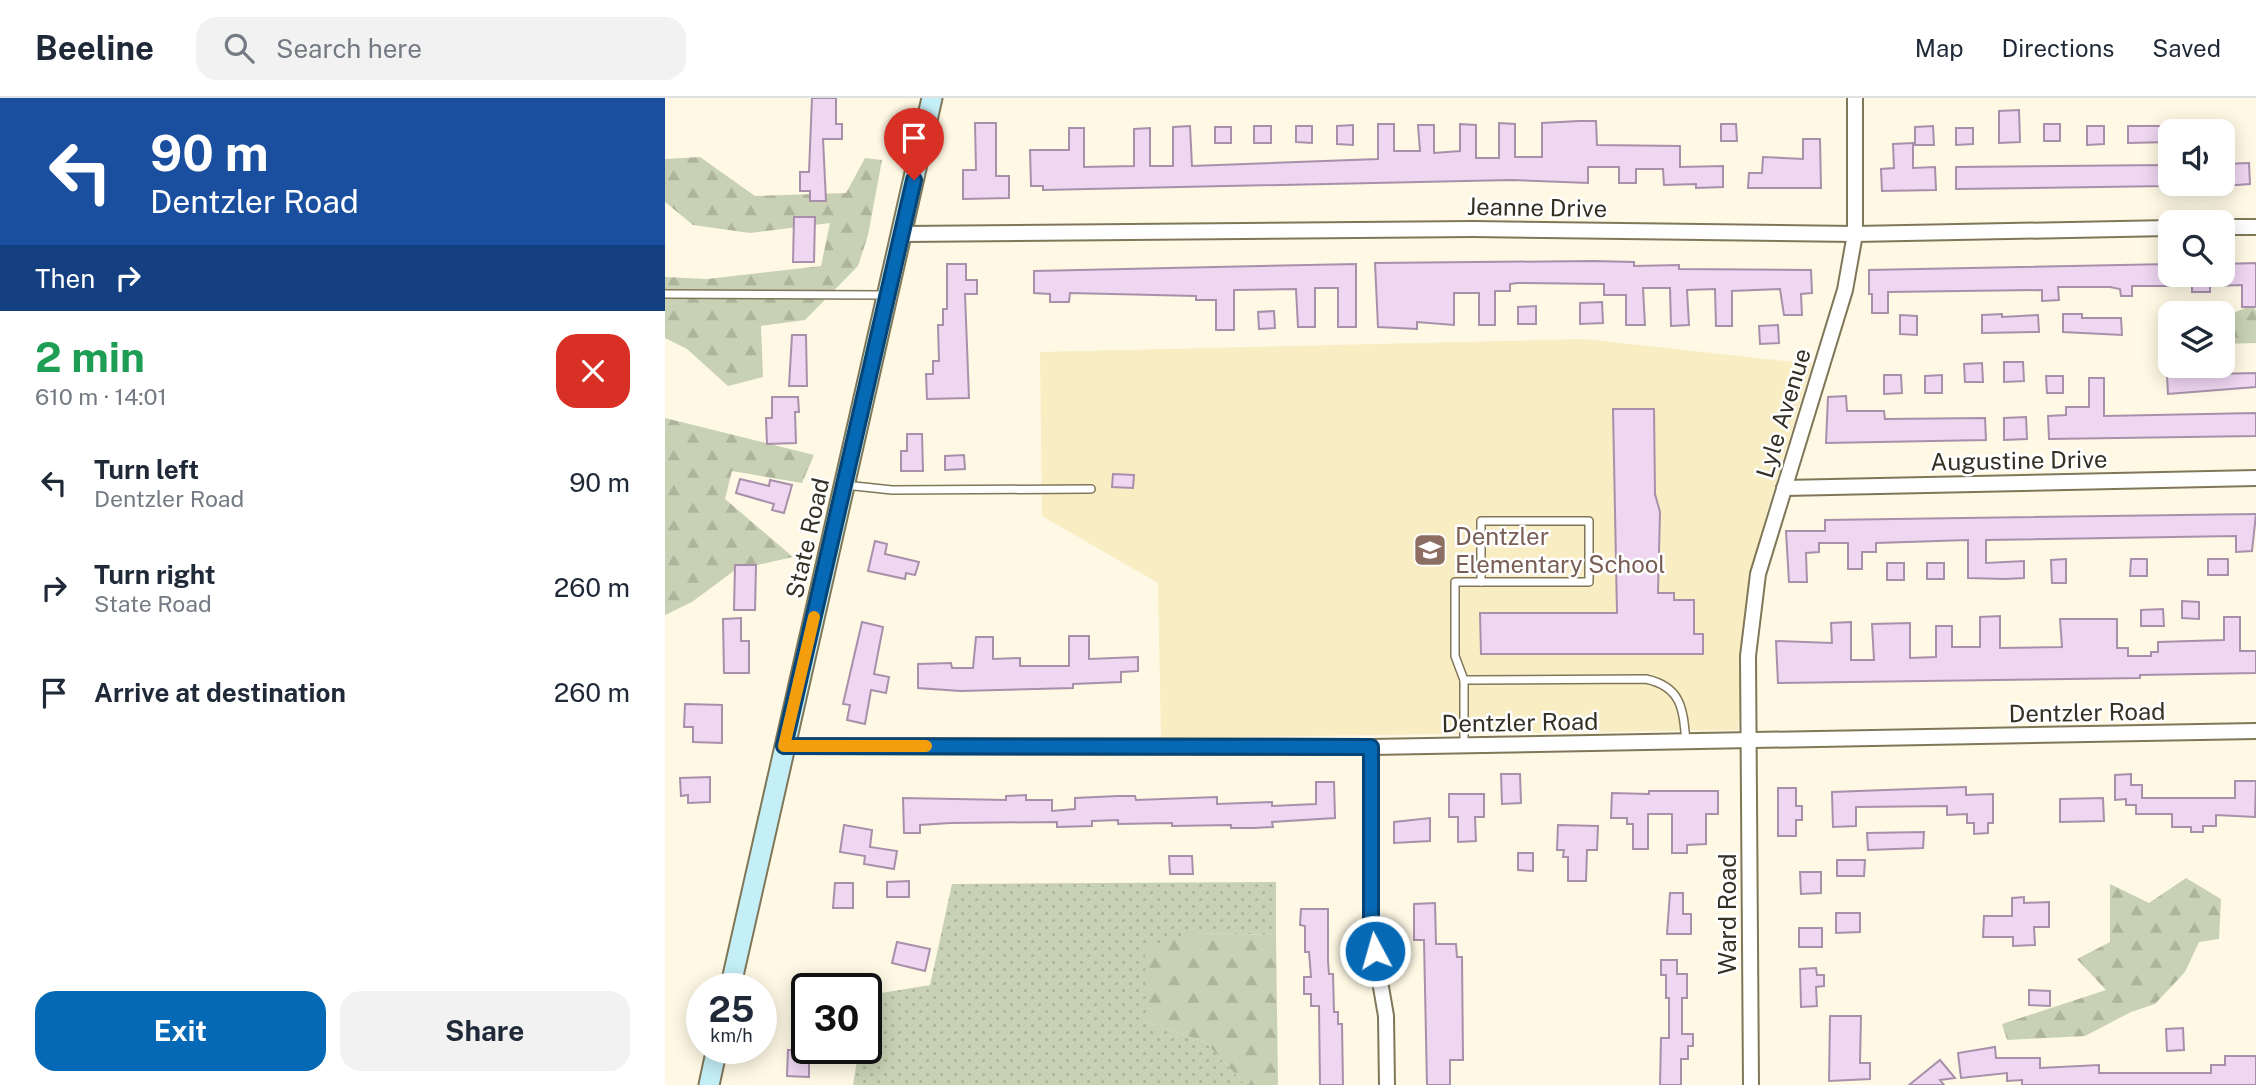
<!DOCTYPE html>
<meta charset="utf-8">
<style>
body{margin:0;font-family:"Public Sans",sans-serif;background:#f2f2f3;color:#1f2937;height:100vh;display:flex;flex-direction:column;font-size:26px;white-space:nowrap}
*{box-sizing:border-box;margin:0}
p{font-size:23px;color:#747a83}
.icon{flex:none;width:38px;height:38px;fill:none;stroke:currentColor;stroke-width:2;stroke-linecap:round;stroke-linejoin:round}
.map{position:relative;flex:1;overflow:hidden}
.drawer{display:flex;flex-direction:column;background:#fff;width:665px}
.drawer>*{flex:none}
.guide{background:#1a4fa0;color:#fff;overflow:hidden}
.tools{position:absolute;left:1493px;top:21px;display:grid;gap:14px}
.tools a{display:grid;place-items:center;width:77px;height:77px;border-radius:14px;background:#fff;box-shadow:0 4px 18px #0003;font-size:35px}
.speed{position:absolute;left:21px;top:875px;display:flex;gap:14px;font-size:35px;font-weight:700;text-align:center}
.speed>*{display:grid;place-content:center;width:91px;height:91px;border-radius:50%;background:#fff;box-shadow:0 4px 18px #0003;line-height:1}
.speed small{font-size:18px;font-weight:400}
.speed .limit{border:4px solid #111;border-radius:10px;background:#fff;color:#111}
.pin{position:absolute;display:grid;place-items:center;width:60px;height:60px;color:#fff;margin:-72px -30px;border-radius:50% 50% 50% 0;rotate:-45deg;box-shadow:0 0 7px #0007}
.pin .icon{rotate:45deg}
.me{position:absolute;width:77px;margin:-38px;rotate:354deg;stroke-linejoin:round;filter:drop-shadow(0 0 5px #0008)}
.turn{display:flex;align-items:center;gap:24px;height:147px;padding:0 35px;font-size:32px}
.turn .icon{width:91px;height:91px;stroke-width:2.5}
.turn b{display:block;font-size:49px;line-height:60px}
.then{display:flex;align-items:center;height:66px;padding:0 35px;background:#0003;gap:14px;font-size:26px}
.round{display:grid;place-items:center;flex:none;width:74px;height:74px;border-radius:21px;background:#f2f2f3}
.summary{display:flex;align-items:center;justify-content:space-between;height:119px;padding:0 35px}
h1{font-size:42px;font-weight:700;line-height:52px;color:#1e9e55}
.action{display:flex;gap:14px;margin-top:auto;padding:14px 35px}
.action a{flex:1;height:80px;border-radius:21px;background:#0669b5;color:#fff;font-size:28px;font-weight:700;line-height:80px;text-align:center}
.action a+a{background:#f2f2f3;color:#1f2937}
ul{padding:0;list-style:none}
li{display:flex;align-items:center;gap:21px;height:105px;padding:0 35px}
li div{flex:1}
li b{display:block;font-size:26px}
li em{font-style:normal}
header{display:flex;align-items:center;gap:42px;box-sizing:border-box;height:98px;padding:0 35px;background:#fff;border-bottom:2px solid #e0e1e3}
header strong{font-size:33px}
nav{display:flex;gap:38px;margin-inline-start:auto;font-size:24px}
.search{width:490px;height:63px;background:#f2f2f3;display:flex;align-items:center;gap:18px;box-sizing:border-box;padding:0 24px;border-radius:21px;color:#747a83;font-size:26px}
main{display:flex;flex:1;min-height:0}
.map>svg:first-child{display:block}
.built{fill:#f8edc3}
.green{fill:url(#green-dots)}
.forest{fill:url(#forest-firs)}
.building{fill:#efd6f1;stroke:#a890aa;stroke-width:2}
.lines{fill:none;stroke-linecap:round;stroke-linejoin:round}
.service-casing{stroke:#807759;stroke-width:10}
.minor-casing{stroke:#807759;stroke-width:18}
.secondary-casing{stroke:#807759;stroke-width:23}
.service{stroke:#fff;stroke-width:7}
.minor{stroke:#fff;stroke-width:14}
.secondary{stroke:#c4eff7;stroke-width:19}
.route-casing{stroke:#044476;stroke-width:18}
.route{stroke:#0669b5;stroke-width:12}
.slow{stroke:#f59e0b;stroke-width:12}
.labels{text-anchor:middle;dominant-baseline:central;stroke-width:5;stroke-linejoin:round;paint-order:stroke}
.street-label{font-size:24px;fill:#343124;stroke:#fff}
.education-label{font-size:24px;fill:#785e54;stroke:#fff;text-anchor:start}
</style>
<header>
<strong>Beeline</strong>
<div class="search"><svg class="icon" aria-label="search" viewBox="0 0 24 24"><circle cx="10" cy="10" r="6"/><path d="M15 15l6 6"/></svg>Search here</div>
<nav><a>Map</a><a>Directions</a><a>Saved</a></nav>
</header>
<main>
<section class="drawer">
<div class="guide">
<div class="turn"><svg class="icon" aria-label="left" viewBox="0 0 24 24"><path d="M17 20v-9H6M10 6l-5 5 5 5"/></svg><div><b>90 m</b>Dentzler Road</div></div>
<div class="then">Then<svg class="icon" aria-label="right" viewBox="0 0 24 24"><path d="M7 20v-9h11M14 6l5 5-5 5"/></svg></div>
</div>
<div class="summary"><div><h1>2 min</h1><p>610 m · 14:01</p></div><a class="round" style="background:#d93025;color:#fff"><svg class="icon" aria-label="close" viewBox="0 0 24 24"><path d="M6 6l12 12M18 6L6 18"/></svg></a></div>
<ul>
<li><svg class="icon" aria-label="left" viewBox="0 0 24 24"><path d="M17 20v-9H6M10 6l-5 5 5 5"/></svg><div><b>Turn left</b><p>Dentzler Road</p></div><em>90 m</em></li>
<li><svg class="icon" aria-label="right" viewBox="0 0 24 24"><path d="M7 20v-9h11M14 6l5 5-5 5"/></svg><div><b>Turn right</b><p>State Road</p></div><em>260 m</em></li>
<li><svg class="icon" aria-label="arrive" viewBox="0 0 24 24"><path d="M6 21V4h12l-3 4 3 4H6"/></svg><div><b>Arrive at destination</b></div><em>260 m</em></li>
</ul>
<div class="action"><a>Exit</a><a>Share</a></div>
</section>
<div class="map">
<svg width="1591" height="987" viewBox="0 0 1591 987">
<defs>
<pattern id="green-dots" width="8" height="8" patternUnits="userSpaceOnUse" patternTransform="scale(1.75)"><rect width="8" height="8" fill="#c9d1b4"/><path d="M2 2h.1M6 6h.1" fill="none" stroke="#adb49b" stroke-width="1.8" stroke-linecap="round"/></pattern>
<pattern id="forest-firs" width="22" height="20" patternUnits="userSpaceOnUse" patternTransform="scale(1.75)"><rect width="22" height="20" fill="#c9d1b4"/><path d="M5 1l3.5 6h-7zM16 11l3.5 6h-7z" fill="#adb49b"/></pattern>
</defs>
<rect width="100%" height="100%" fill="#fef8e4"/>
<path class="built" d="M919 241 1147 266 1100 420 1084 515 1073 632 496 640 493 485 377 418 375 254Z"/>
<path class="green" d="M611 784V837L529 835 481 924 540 944 581 987H188L194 950H201L204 897 265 887 287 786Z"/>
<g class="forest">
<path d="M35 59 90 98 181 95 200 60 217 62 203 137 193 168 140 222 96 228 98 279 63 288 22 251 0 240V179L42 181 156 168 165 125 85 135 28 127 0 104V61Z"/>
<path d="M1588 207 1591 213V245L1558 246V219Z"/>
<path d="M0 320 149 357 137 385 67 373 60 401 128 459 70 472 27 504 0 517Z"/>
<path d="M1521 780 1556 801 1554 841 1534 844 1520 874 1490 906 1466 914 1420 938 1342 942 1337 926 1441 892 1412 861 1445 844V786L1484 805Z"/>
<path d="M529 835 611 837 613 987H581L540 944 481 924 480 850Z"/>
</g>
<g class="building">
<path d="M147 0H171V26H177V41H158L161 103H145V93H135V74H144Z"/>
<path d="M1354 12 1355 44 1334 45V13Z"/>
<path d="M914 23H931L932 47 1015 48V69L1058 68V89L1031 90V86L999 87 998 71H971V85H954V69H923V85L846 82 378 92V88H366L365 52H404V30H419V69L469 68V31L485 30V68H508V29L525 28 527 68 713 61V26H729V53H755L753 27H769V55L795 53V26L811 27V60H834V25L850 26V59H877V25Z"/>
<path d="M310 25H331V78H344V100L298 101V72H311Z"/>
<path d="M1056 26H1071L1072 43H1056Z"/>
<rect x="1379" y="26" width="16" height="17"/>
<path d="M688 27V47L672 46V28Z"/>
<rect x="589" y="28" width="17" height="17"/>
<path d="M631 28H647V45L631 44Z"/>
<path d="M1268 28 1269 47H1250V29Z"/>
<path d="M1422 28H1439V46L1422 47Z"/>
<path d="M1463 28H1505V44L1463 45Z"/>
<rect x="550" y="29" width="16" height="16"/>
<path d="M1291 30H1308V46L1291 47Z"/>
<path d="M1138 41H1155L1156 90H1083L1084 75H1097L1098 59 1138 61Z"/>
<path d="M1248 45V70L1270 69 1271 92 1217 93 1216 71 1229 70 1228 46Z"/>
<path d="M1584 65 1585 86 1558 88V66Z"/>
<path d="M1500 67 1501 88 1291 91V69Z"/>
<path d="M129 119H150L149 164H128Z"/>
<path d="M929 163 969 164V168L1014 167V171L1146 172 1147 195 1136 196 1137 217H1119L1115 191 1067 193V228H1051L1050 191 1022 192 1024 227 1006 228 1005 190H978L980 227H961V197H939V186L852 185 845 186V193H830V227H814V195H789V227L752 224V231L713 229 710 165Z"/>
<path d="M1591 165V209H1577V187L1545 188V194H1527V188H1467V198H1456L1455 191 1445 189H1393L1394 202 1377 203V192L1223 194V215H1207V196H1204V172L1505 166V177H1558V166Z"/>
<path d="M282 166H301V182H312V196H300L304 300 262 301 261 276H268V263H274L273 227H278V211H282Z"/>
<path d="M691 166V229H673V190H650V229H633L631 191 569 192V232H551V202H531V198L405 195 404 204H385V196L369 195V173Z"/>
<path d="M937 204 938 225 915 226V205Z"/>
<path d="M871 208V226H853V209Z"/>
<path d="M609 213 610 230 594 231 593 214Z"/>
<path d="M1337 216V219L1373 217 1374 234 1317 235V217Z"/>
<path d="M1398 216H1417V220H1456L1457 237 1398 234Z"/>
<path d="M1235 217 1252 218V237L1235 236Z"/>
<path d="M1113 227 1114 245 1095 246 1094 228Z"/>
<path d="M127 237H141L142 288H124Z"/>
<path d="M1339 264H1358L1359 283 1339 284Z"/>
<path d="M1317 265 1318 284H1300L1299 266Z"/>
<path d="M1591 275V289L1503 296 1502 277Z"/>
<path d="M1219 277H1236L1237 295 1219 296Z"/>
<path d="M1277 277V295H1260V278Z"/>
<path d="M1381 278H1398V295H1382Z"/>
<path d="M1424 280H1439V318L1591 315V338L1384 341 1383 318 1401 317V309H1424Z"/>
<path d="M1181 298 1182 313H1219L1220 321 1320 320 1321 342 1161 345 1163 299Z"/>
<path d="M107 299H133L134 314H130L131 345 102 346 101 320H107Z"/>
<path d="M948 311H989L990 396 995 414 993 495H1009V502H1029V536H1038V556H816L815 515H952Z"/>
<path d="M1361 319 1362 341 1339 342V320Z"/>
<path d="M242 336H257L258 373H236V353H242Z"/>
<path d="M299 357 300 371 280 372V358Z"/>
<path d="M448 376 469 377 468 390 447 389Z"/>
<path d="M75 381 104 388 105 382 127 387 119 415 107 412 109 406 71 395Z"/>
<path d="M1591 416 1587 453 1571 454V438L1321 442V465L1359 463V480L1340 481 1303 480V442L1211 445V454H1197V471H1183V445H1154V454L1141 455 1142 484H1124L1121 433H1160V422Z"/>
<path d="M210 443 222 446 220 456 254 464 250 477 241 475 240 481 203 473Z"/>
<path d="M1401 461V485H1387L1386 462Z"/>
<path d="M1466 461H1482V478H1465Z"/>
<rect x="1543" y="461" width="20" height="16"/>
<rect x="1222" y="465" width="17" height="17"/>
<rect x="1262" y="465" width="17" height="16"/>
<path d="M70 467H91L90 512H69Z"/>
<path d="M1517 503 1534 504V521L1517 520Z"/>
<path d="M1498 511 1499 528H1476V512Z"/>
<path d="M1335 518V550L1397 549 1395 521H1452V550H1463V558H1486V554H1493V544L1559 542V519H1575V553H1591V575L1475 577V580L1113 585 1111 543 1167 545 1166 525 1186 524V562H1209L1207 526 1245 525V560L1271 559V528H1287V549H1315V519Z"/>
<path d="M76 520V543H84V575H59L58 521Z"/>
<path d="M197 524 218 529 209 576 224 579 221 595 206 592 200 626 182 622 185 607 178 606Z"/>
<path d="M404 538H424V561L473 559V573L456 574V584L408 586V590L295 593 253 590V566L286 565 287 570H308L311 539H328V561L355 560V568H404Z"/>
<path d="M20 606 57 607V645L28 644V629H19Z"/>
<path d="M836 676H855L856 705 837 706Z"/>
<path d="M1466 676V687H1477V700H1570V683H1591L1590 719 1551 717V728H1538V734H1526V729H1507V716H1471V707H1461V701L1450 702V677Z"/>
<path d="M45 679V704L23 705V697L16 698 15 680Z"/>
<path d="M651 684H669L670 720 607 724 608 729 589 730H566V727L507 728V725L453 726V722L427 723V728L392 729V724L285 725 255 727V735H239L238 700 341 702V698L361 697V702H387V713L410 711V700L453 698H470L471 702 552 699V706L607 704V708L651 706Z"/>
<path d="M1301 689V697L1328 696V725H1323V735L1309 736V725H1302V716L1282 717V708L1191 709V728L1168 729 1167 694Z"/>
<path d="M1113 690H1131V708H1137V722H1131V738H1113Z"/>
<path d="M984 693H1053V716H1041V746L1022 747V755H1007V716H983V751H968V726H962V720H946L947 695 984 696Z"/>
<path d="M784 696H819V719H810L811 743 793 744V719H784Z"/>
<path d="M1438 700 1439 723 1395 724V701Z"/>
<path d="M765 720V743L729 745V724Z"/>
<path d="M179 727 207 732 205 749 232 753 229 771 199 766 200 758 175 754Z"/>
<path d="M893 727 933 728 932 752H922L921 783H903V759H898L899 752H892Z"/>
<path d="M1259 734 1258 750 1203 752 1202 735Z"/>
<path d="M853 755H868V773L853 772Z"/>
<path d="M504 758H527L528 776H505Z"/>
<path d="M1172 762H1200L1199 778H1172Z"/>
<path d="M1135 774H1156V795L1136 796Z"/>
<path d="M244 783V799H222V784Z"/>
<path d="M170 785H188V810H168Z"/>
<path d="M1005 795H1018V816H1026V836H1002Z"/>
<path d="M1359 799V805L1384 804V829H1369L1370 847 1348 848V839H1318L1319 818H1347V800Z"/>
<path d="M770 805 771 846H791L792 859H797L798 962H785V987H762L759 842H749V806Z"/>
<path d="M636 811H663V863L664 876H668L669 914H673V926H677L678 987H655L654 908H646V896H639V879H646L644 854H640V828L635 827Z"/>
<path d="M1171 815H1195V834L1171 835Z"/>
<rect x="1134" y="830" width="23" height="19"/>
<path d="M232 844 265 851 260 873 227 865Z"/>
<path d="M996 862H1012V876H1022V900H1017V936H1028V948H1023V961H1016V987H995L996 940H1004V900H1001V877H996Z"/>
<path d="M1151 870 1152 877H1159V888L1151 889 1152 908 1136 909 1135 871Z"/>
<path d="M1364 892 1385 893V908L1364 907Z"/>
<path d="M1165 918H1196L1195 965H1205V981L1164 983Z"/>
<path d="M1518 930 1519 952 1502 953 1501 931Z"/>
<path d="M1330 949 1331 960H1375V970L1434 967V975H1546V967H1560V958H1591V987H1357V982L1342 983V975L1296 980 1293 955Z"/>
<path d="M123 952H144V979L122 978Z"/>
<path d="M1275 962 1290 980 1275 982 1279 987H1244Z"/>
</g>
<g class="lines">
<defs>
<g id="service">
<path d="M0 196 220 197"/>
<path d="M180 387 227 392 426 391"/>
<rect x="816" y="423" width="108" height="61"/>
<path d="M799 582 981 581C1017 589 1018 611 1021 644"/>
<path d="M799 647V582L790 558V484H816"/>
</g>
<g id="minor">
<path d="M1558 129H1591"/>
<path d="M238 136 808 131 1190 136 1505 130"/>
<path d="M1119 390 1591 380"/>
<path d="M119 648 706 649 1591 633"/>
<path d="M706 649V831L721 918 722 987"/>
<path d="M1086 987 1083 558 1093 476 1180 192 1190 136V0"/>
</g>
<g id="secondary">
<path d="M65 891 267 0"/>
<path d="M44 987 52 950"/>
</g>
</defs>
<use href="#service" class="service-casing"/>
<use href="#minor" class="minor-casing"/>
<use href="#secondary" class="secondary-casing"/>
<use href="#service" class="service"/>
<use href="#minor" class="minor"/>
<use href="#secondary" class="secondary"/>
</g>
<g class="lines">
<defs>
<path id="route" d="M249 82 119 648 706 649V831L710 853"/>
</defs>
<use href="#route" class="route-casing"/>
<use href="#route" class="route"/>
<path class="slow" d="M149 519 119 648H261"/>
</g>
<defs>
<symbol id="school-square" viewBox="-11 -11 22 22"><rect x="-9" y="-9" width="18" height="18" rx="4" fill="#8d6e63" stroke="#fff"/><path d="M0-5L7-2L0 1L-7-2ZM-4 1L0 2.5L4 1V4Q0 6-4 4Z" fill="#fff"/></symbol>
</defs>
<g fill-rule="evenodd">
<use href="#school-square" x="746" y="433" width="38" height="38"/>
</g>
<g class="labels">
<g class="street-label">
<text transform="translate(872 109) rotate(1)">Jeanne Drive</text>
<text transform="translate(1118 315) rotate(-73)">Lyle Avenue</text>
<text transform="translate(1354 362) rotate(-1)">Augustine Drive</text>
<text transform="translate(142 440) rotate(-77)">State Road</text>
<text transform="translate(1422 614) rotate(-1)">Dentzler Road</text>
<text transform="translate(855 624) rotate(-1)">Dentzler Road</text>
<text transform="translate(1062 816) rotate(-90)">Ward Road</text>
</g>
<g class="education-label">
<text x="790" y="438">Dentzler<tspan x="790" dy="28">Elementary School</tspan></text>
</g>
</g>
</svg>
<div class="tools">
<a><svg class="icon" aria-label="sound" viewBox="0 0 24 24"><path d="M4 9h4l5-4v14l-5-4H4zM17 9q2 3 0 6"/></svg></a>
<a><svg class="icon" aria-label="search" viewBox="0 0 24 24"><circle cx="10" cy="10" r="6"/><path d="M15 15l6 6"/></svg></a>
<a><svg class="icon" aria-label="layers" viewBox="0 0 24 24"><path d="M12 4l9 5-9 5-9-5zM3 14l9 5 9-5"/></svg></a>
</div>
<div class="speed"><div>25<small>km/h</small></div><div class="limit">30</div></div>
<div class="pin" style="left:249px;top:82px;background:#d93025"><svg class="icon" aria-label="arrive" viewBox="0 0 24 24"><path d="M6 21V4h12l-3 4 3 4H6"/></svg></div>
<svg class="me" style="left:710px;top:853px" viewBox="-20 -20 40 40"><circle r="17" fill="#0669b5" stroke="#fff" stroke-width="3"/><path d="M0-11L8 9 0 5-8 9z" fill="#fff"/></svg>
</div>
</main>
